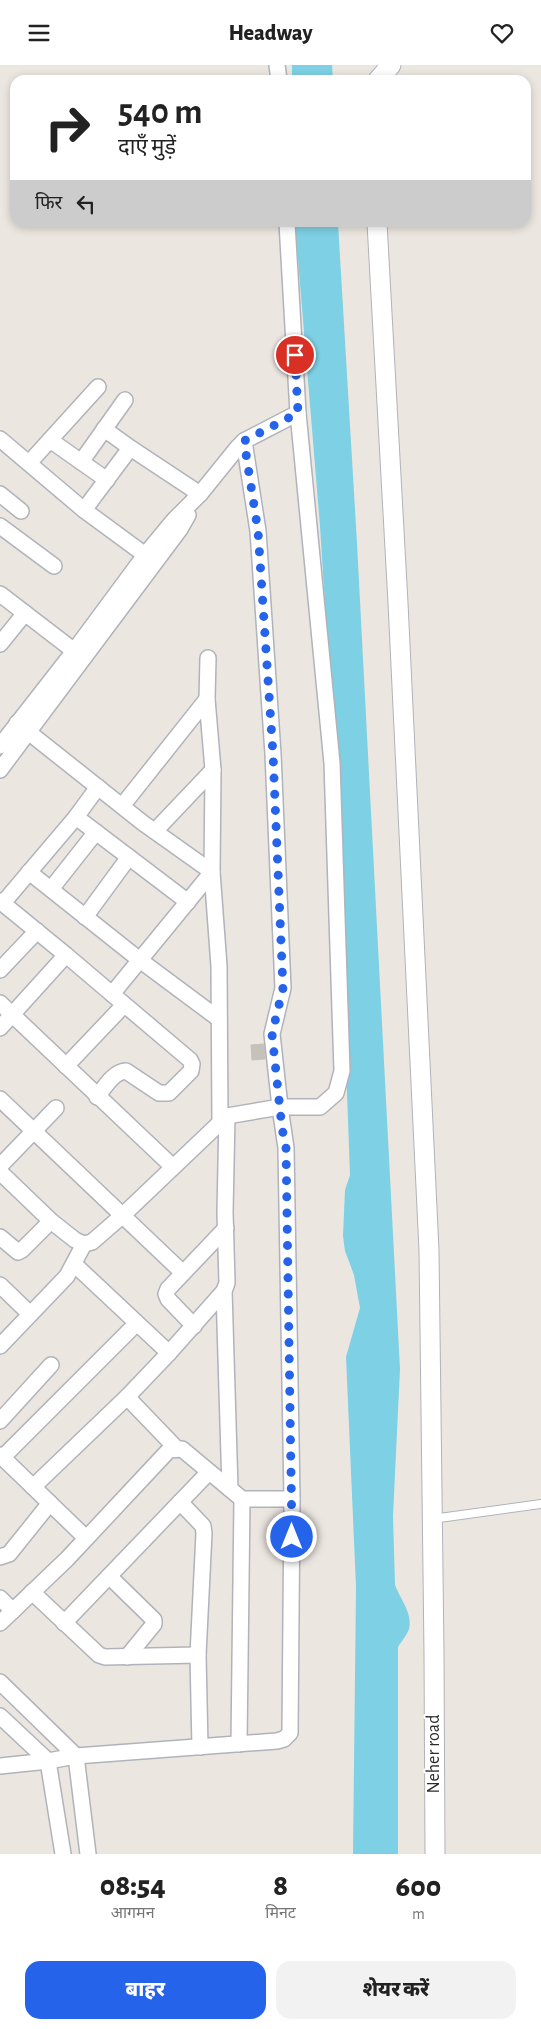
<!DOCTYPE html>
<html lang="hi">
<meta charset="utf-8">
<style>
body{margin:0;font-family:"Alegreya Sans","Noto Sans Devanagari",sans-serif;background:#f2f2f2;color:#222;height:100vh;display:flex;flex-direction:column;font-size:19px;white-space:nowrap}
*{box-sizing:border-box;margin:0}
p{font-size:16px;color:#767676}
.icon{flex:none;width:28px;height:28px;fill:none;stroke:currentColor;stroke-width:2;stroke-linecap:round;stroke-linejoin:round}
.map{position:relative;height:1789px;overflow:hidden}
.sheet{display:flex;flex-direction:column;background:#fff;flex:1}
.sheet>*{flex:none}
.guide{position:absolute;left:10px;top:10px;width:521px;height:152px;border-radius:15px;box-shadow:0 2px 8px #0003;background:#fff;color:#222;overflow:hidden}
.pin{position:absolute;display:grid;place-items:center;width:42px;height:42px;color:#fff;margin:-21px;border:2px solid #fff;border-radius:50%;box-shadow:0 1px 5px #0007}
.me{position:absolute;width:55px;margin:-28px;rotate:0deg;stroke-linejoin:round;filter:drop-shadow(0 0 4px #0008)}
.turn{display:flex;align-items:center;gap:18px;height:105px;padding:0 25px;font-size:22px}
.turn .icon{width:65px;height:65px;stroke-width:2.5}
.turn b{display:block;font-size:35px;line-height:42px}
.then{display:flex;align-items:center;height:48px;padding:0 25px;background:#0003;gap:10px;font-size:19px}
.eta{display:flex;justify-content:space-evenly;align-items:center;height:85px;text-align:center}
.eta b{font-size:30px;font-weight:800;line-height:35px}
.action{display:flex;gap:10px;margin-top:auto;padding:10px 25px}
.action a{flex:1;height:58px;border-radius:15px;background:#2563eb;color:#fff;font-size:20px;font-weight:800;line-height:58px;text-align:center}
.action a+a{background:#f2f2f2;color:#222}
header{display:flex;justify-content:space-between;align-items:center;height:65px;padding:0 25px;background:#fff;font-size:22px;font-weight:800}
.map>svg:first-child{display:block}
.water{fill:#7ed0e4}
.building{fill:#c5c1bb;stroke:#c8c2ba}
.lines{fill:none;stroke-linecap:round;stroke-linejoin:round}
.service-casing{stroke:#b0b3bb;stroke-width:10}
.minor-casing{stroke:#b0b3bb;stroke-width:18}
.tertiary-casing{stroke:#b0b3bb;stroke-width:21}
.service{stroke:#fff;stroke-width:8}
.minor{stroke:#fff;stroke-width:15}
.tertiary{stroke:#fff;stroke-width:19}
.route{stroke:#2563eb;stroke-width:9;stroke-dasharray:0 16.2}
.labels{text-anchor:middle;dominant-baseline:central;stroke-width:4;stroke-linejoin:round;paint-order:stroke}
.street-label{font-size:18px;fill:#2c2c2c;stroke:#fff}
</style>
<header><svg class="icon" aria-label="menu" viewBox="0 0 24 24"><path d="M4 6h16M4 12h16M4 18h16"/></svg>Headway<svg class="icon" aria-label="heart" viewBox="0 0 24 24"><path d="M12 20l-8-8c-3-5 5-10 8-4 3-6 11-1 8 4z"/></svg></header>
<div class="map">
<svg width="541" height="1789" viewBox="0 0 541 1789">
<rect width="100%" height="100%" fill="#ece6e0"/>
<g class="water">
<path d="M292 0H332L333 15H292Z"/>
<path d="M295 158H338L357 478 400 1304 393 1451 395 1520C400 1534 413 1548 409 1564 407 1570 401 1577 398 1582V1789H353L356 1522 346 1292 360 1243 354 1210 345 1186 343 1171 345 1125 350 1110 335 698 320 461Z"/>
</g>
<path class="building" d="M264 979 265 994 252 995 251 980Z"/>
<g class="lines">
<defs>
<path id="service" d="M432 1454 541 1439"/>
<g id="minor">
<path d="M277 0 279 15"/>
<path d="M104 364 132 384"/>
<path d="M0 374 84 445 152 495"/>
<path d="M50 375 107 415"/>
<path d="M81 397 125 335"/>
<path d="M29 398 98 322"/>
<path d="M0 429 21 446"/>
<path d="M84 445 128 386 132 384 200 429"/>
<path d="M0 461 54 501"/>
<path d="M0 529 82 592"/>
<path d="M0 579 25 548"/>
<path d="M208 593 207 634 213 705 212 807 219 901 220 1056"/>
<path d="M17 658 143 758 212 807 112 929 66 890"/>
<path d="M0 681 74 586 145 490 174 455 200 429 238 382 244 376 298 348"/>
<path d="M0 705 180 464 188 450"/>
<path d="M122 741 207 634"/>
<path d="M76 752 188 837"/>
<path d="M155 766 213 705"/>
<path d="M29 807 141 896 219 954"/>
<path d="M51 824 96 767"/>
<path d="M0 836 66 890 0 963"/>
<path d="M3 838 76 752 98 722"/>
<path d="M85 852 129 792"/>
<path d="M0 905 37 866"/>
<path d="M0 938 173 1102"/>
<path d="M66 1001 124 940"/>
<path d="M97 1032C105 1022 113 1007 126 1006L159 1028H169L191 1006 192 999 190 995 112 929"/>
<path d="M0 1034 183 1208"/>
<path d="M0 1101 56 1043"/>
<path d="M0 1107 51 1156 75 1175 84 1179 92 1177 123 1150 227 1051 280 1042 272 969 283 923 273 689 258 466 244 376"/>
<path d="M0 1172 18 1187 22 1185 51 1156"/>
<path d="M74 1199 169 1288"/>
<path d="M0 1220 30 1249"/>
<path d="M224 1226 230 1424"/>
<path d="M194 1261 168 1234 166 1229 168 1224 226 1163"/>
<path d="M0 1281 67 1211 84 1179"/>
<path d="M127 1332 176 1383"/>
<path d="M0 1356 51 1300"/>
<path d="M0 1390 86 1473"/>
<path d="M3 1392 136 1259"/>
<path d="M33 1422 127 1332 169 1288 224 1226 227 1218 225 1147 227 1051"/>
<path d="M180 1437 203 1461 204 1468 198 1590 200 1682"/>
<path d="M0 1492 9 1489 50 1438"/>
<path d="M109 1511 154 1555V1559L127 1592"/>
<path d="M32 1527 99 1590 105 1592 198 1590"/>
<path d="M0 1533 13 1546"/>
<path d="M0 1558 67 1494 169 1385 182 1384 242 1434H292"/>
<path d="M64 1558 209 1407"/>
<path d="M0 1617 76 1691 88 1789"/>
<path d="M0 1651 48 1696 63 1789"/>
<path d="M239 1679 242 1434"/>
<path d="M0 1701 48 1696 76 1691 277 1676 284 1674 290 1668 292 1434 286 1083 280 1042H320L336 1028 342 1006 332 698 298 348 287 158"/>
</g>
<g id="tertiary">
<path d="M378 15 391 0"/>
<path d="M377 158 398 538 429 1185 434 1588 435 1789"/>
</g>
</defs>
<use href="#service" class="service-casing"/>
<use href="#minor" class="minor-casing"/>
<use href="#tertiary" class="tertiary-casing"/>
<use href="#service" class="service"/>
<use href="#minor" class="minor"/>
<use href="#tertiary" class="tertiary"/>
</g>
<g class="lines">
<path class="route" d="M292 1472 286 1083 282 1063 272 969 283 923 273 689 258 466 244 376 298 348 295 290"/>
</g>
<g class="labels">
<g class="street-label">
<text transform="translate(434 1689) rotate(-90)">Neher road</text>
</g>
</g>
</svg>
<div class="pin" style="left:295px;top:290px;background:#d93025"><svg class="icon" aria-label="arrive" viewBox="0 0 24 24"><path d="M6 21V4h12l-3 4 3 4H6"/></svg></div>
<svg class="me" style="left:292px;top:1472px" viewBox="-20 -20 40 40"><circle r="17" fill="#2563eb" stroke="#fff" stroke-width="3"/><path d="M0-11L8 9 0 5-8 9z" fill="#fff"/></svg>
<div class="guide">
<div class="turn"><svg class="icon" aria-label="right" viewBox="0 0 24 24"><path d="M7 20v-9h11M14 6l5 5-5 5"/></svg><div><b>540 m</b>दाएँ मुड़ें</div></div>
<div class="then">फिर<svg class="icon" aria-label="left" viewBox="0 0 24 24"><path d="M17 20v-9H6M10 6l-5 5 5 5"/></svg></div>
</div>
</div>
<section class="sheet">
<div class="eta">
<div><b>08:54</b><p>आगमन</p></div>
<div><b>8</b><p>मिनट</p></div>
<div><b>600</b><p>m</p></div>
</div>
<div class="action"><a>बाहर</a><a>शेयर करें</a></div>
</section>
